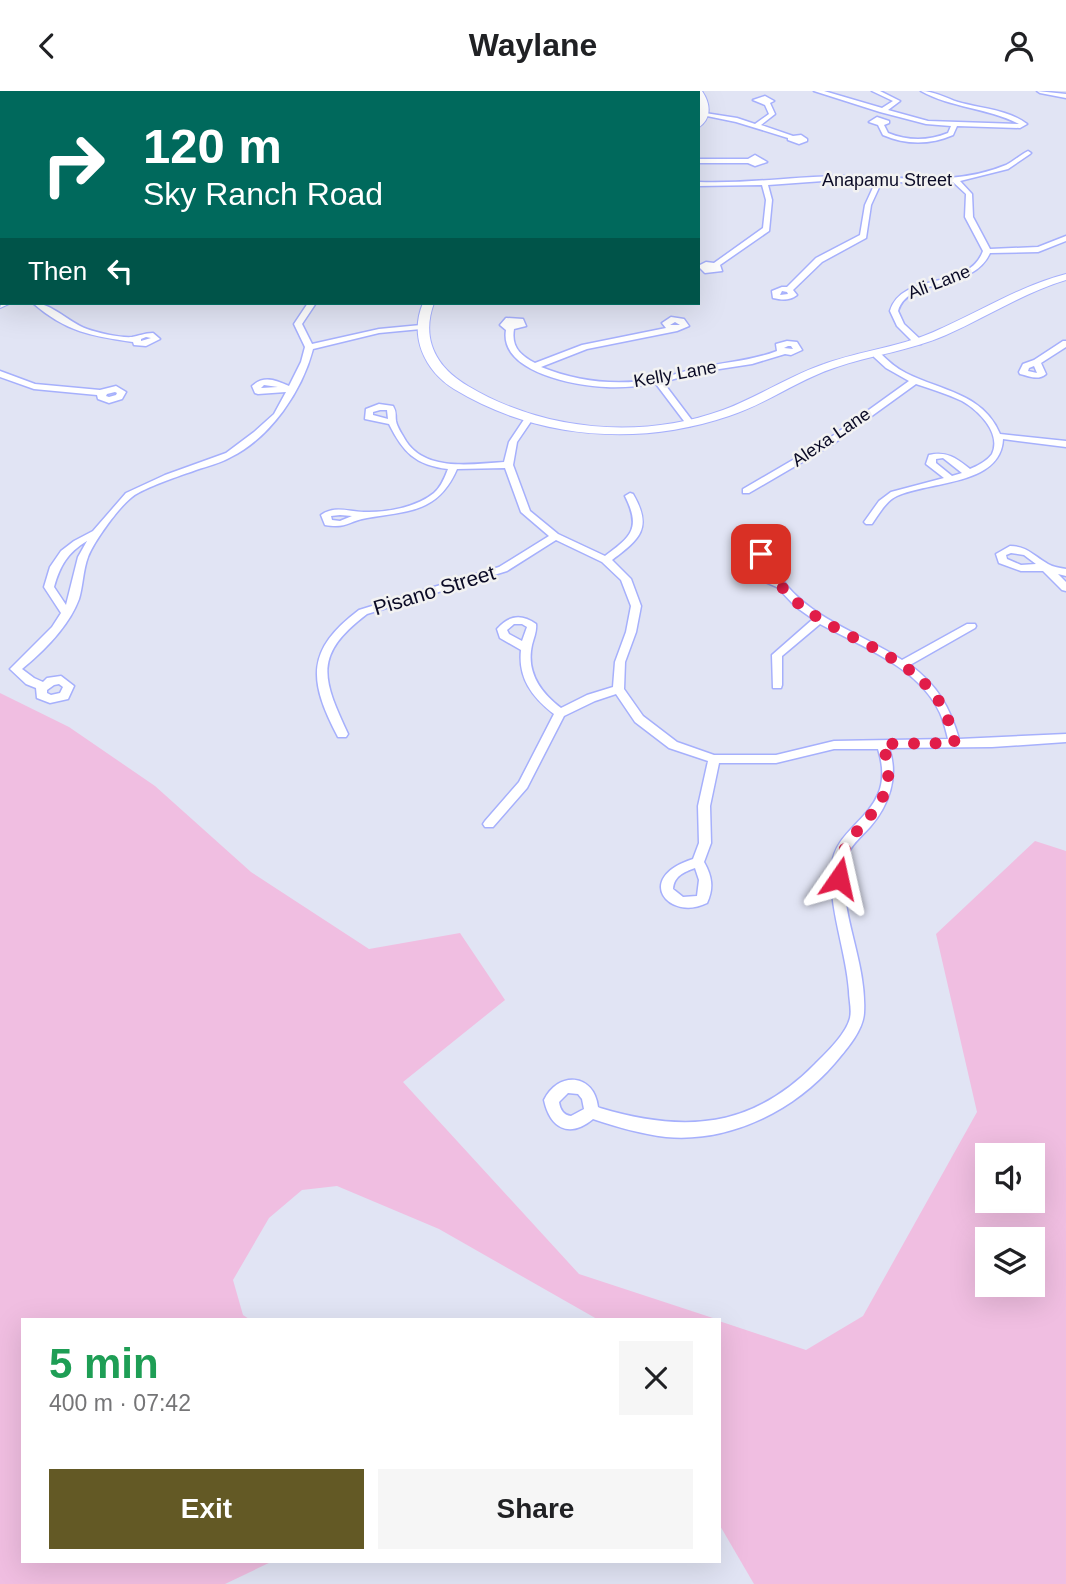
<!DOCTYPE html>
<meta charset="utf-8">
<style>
body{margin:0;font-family:Helvetica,sans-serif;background:#f6f6f6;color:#202124;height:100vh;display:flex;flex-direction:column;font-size:26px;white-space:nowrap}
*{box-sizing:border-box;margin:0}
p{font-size:23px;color:#757577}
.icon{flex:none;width:38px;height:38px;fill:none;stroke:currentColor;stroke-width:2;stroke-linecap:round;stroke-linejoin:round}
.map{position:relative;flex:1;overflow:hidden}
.side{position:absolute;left:21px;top:1227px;width:700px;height:245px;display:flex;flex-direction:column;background:#fff;border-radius:0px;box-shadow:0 7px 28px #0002}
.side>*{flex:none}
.banner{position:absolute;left:0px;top:0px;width:700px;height:214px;box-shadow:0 7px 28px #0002;background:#00695c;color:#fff;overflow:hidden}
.buttons{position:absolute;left:975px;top:1052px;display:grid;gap:14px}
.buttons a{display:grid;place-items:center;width:70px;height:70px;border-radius:0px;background:#fff;box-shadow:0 7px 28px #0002;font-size:35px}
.pin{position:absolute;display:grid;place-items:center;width:60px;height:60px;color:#fff;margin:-30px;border-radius:14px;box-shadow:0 4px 10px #0006}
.me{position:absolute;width:77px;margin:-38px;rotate:11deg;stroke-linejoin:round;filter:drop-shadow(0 0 5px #0008)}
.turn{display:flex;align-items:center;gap:24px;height:147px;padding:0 28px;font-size:32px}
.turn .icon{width:91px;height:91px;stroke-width:2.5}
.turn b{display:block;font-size:49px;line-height:60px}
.then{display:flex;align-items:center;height:66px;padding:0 28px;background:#0003;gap:14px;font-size:26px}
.round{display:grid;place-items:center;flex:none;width:74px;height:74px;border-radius:0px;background:#f6f6f6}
.head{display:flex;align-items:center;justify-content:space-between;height:119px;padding:0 28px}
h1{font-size:42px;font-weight:800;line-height:52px;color:#1e9e55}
.button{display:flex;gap:14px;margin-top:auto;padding:14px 28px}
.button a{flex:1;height:80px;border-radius:0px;background:#635925;color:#fff;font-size:28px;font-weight:800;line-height:80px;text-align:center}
.button a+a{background:#f6f6f6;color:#202124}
header{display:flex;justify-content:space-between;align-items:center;height:91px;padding:0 28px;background:#fff;font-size:32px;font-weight:800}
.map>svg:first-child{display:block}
.green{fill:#f0bee1;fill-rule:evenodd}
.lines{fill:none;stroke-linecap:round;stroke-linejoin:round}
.street-casing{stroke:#a6b0fc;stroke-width:3}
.secondary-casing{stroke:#a6b0fc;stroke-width:2}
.street{fill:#fff;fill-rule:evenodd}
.secondary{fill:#fff;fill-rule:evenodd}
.route{stroke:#e11d48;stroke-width:12;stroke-dasharray:0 21.6}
.labels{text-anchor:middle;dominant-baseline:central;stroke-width:5;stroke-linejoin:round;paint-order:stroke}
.far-street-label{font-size:18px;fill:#0b0b26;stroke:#f2f2f2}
.street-label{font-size:21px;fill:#0b0b26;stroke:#f2f2f2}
</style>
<header><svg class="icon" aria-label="back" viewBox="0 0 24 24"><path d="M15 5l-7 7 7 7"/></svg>Waylane<svg class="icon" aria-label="person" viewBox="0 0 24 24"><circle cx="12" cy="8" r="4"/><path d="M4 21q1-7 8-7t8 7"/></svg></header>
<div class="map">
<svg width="1066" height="1493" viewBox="0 0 1066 1493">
<rect width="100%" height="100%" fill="#e1e4f4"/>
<g class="green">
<path d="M0 602 69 636 155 695 251 781 369 858 460 842 505 909 403 991 579 1183 716 1228H597L439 1138 337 1095 302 1099 269 1127 233 1189 243 1224 249 1228H23V1470H273L225 1493H0Z"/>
<path d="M1035 750 1066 760V1493H754L719 1433V1230L806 1259 863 1225 977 1021 936 843ZM987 1064H1032V1110H987ZM987 1148H1032V1194H987Z"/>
</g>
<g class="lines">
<defs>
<g id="street">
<path d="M15 0H21L23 2H16Z"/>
<path d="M58 0H64L56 2Z"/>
<path d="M167 0H175L165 2Z"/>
<path d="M191 0 202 2H193Z"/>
<path d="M316 0H322L315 2Z"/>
<path d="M398 0H404L397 2Z"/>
<path d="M433 0H439L432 2Z"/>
<path d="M564 0H570L563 2Z"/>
<path d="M644 0H650L652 2H645Z"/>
<path d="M814 0H824L882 17 893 10 872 0H880L900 10 888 19 928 30 1019 33C989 17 951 17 921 0 934 0 946 7 958 11 982 18 1007 18 1027 33L1020 37 957 35 953 44C930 54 906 54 883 44L878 34 869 31 877 26 889 30V32L884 34 888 42C908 50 928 50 948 42L951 35 926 33 880 21Z"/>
<path d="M1037 0 1066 3V7L1040 2Z"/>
<path d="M765 5 774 10 770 12 775 23 761 34 793 45 801 44 807 48V50L799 53 788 49V47L736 31 702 24 705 22 737 27 755 33 769 23 765 14 753 9Z"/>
<path d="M0 45 2 46V50L0 49Z"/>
<path d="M1028 60 1031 62 1030 63 1008 78 960 90 972 103 973 126 990 158 1038 156 1066 145V150L1038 161 990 162C972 202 909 184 898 220L904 233 921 249V253H915L897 235 890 220C903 179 968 201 983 160L965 126 966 103 953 91 932 93 882 90 871 114 866 147 822 171 793 199 797 204C789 210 782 209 773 207L772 200 782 196H787L816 167 860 144 865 114 876 90 837 89 768 94 772 109 769 140 720 174 722 180 705 182 698 175 706 171 714 172 763 137 766 109 762 94 698 95V91C745 93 790 86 837 85 894 84 951 97 1006 74 1014 70 1020 64 1028 60ZM782 200 787 201 788 203 780 204Z"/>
<path d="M755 64 767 71 755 75 748 72H698V68H748Z"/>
<rect x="0" y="120" width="2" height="8"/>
<rect x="0" y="204" width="2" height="5"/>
<path d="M33 212C50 211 70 232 87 238 98 242 121 247 132 246 138 245 145 242 153 242L160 248 146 255 134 254 133 251C92 245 66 241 33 212ZM146 246 151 247 141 250V248Z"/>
<path d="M308 212H316L302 233 312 253 379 238 421 234 425 236 421 238 379 242 313 258C302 300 271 346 231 366 221 372 208 375 196 379 180 385 145 396 132 406 119 416 94 450 88 466 83 479 83 495 79 508 69 535 44 560 22 578L34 587 43 591 47 587 61 585 74 595 68 608 50 612 37 607 36 597 26 593 10 578 52 536 61 522 44 496 50 476 61 460 74 450 93 440 126 402 165 384 226 362 254 341 274 323 286 301 258 303 255 302 252 295C264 284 275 289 289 295L301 271 305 256 294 233ZM264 294 278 296 261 297ZM87 450 78 466 66 514 54 496C60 475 67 462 87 450ZM59 593 63 596 60 602 51 604 47 602V599L54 594Z"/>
<path d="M671 226 684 228 689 235 677 240 587 258 541 276C578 291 617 295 657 288 671 285 684 280 698 277 725 271 751 270 777 260L776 253 787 250 797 251 802 259 791 264 785 263 752 273 700 281 663 291 694 332 690 335 687 334 656 293C639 295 623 297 606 296 576 295 499 281 506 239L500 234 506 227 523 228 526 235 514 238C511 256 520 264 535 272L582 254 666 237 662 232ZM675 231 680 234H670ZM788 255H791L793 258 784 257Z"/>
<path d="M1063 250H1066V256L1041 272 1046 283C1038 290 1029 285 1020 283L1019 281 1023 273 1034 269ZM1034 275 1037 282 1028 280 1029 277Z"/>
<path d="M874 262H880C888 270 896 277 906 282 941 300 983 302 1000 343L1066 350V356L1003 348C1001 395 929 390 897 405 886 410 879 423 872 433H866L864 431 879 410 891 401 944 387 926 373 929 364C947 360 956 367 970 378 977 375 987 370 992 363 1002 342 978 319 962 310 947 303 931 298 916 293L833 353 749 402H743V398L827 349 909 290 886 277 874 266ZM943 367 962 382 952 385 936 372V368Z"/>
<path d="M0 280 35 293 100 299 116 295 126 301 122 308 109 312 98 308 97 304 34 298 0 286ZM115 301 117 302 116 304 109 306 106 305 107 303Z"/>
<path d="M379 313 393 315C397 322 395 323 396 330 397 336 403 345 406 350 426 381 473 373 504 371L509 351 525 327H531L532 329 517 351 513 374 530 420 558 443 605 465C632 445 641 437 625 405L630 402 633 403C653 437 640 448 612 469L631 488 641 515 636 541 625 571 624 598 643 625 677 651 714 664H776L834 650 948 648C946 640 944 631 940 622 919 576 862 556 820 533L782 565V594L781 597H773L772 564 813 528 796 516 777 496 758 488 744 475 745 465 756 460 774 465C780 474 780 487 787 495 817 530 864 544 902 569L967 533H975L976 535 975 537 910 574C937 594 950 616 959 648L1066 643V651L992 656 889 657C899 686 889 714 870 736 859 748 846 758 844 775 840 825 867 872 864 922 863 940 846 959 835 972 794 1020 729 1052 666 1046 641 1043 617 1036 593 1028 569 1048 550 1037 544 1009 558 980 594 982 598 1016L600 1017C684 1042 751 1038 815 973 827 961 846 943 850 927 852 919 849 908 849 900 846 858 828 817 832 774 836 730 899 723 878 658H834L776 672H719L710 715 711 752 704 771C712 785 714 797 707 812 669 831 633 787 693 768L699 752 698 715 708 670 669 657 635 631 616 603 595 610 564 625 527 697 493 736H485L483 733 485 730 519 691 554 623C532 606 518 587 521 559L500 547 497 538C508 525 521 522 536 533 537 540 534 546 532 554 526 581 540 601 561 617L587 604 613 596 615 571 626 541 631 515 621 489 602 471 556 449 507 480 367 523C313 564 322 587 348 643L346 646H338C308 589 306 559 359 519L499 476 549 445 521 421 505 377 457 378C438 422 408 420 367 427 349 430 346 438 325 434L321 424C335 414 349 421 364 421 386 422 417 416 434 402 441 396 445 386 448 378 415 374 403 361 389 333L365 328 366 318ZM380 319H387L388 328 373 324V321ZM340 424 352 425 340 430 332 429 331 425ZM757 466 767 469 772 487 766 484 753 472V468ZM514 533H522L527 536 522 550 509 543 507 539ZM695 777 699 789 697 805 683 806 673 798C674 785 684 781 695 777ZM568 1002 578 1003 582 1008 584 1018 571 1025C563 1024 560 1018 559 1011Z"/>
<path d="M1010 455C1027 455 1034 465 1048 473 1053 476 1060 477 1066 478V485L1058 483 1066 491V500L1062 499 1043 480H1021L999 472 996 463ZM1011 462 1024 464 1036 473 1021 474 1007 468 1006 464Z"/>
</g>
<g id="secondary">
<path d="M265 0H273L264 2Z"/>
<path d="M694 0H702C711 13 712 28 698 37L700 17 698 2Z"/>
<path d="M0 12 2 13V19L0 18Z"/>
<path d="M1066 183V189C1023 202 987 226 946 244 910 260 871 264 834 277 798 289 766 313 729 325 638 356 536 348 454 298 424 279 409 245 423 212H434C421 247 435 276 468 295 543 340 640 349 723 319 758 306 789 285 824 273 862 259 903 256 940 238 983 219 1020 195 1066 183Z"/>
<path d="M2 209V212H11L0 217Z"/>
</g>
</defs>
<use href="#street" class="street-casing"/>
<use href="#secondary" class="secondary-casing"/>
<use href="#street" class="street"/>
<use href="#secondary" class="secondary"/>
</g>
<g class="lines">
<path class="route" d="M761 463 771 467C777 476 775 488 782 496 826 549 908 554 943 617 949 627 951 641 955 652L882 653C910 724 835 731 839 787"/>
</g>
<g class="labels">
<g class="far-street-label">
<text x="887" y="89">Anapamu Street</text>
<text transform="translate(939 191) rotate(-21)">Ali Lane</text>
<text transform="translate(675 283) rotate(-10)">Kelly Lane</text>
<text transform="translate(831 346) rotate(-34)">Alexa Lane</text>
</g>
<g class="street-label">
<text transform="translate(434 499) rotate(-17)">Pisano Street</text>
</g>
</g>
</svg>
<div class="buttons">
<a><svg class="icon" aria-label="sound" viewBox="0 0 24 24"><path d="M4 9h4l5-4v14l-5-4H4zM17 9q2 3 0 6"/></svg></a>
<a><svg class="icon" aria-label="layers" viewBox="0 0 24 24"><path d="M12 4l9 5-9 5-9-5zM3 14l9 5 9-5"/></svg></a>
</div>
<div class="pin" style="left:761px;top:463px;background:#d93025"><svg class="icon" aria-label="arrive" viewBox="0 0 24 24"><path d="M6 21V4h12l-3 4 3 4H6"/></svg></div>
<svg class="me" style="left:839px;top:787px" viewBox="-20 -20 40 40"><path d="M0-17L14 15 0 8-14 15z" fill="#e11d48" stroke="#fff" stroke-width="4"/></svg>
<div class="banner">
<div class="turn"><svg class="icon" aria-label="right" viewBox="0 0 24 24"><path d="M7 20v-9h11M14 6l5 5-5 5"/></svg><div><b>120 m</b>Sky Ranch Road</div></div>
<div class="then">Then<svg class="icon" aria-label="left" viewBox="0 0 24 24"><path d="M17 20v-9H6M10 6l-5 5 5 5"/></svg></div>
</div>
<section class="side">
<div class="head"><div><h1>5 min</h1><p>400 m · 07:42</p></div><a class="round"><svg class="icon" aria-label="close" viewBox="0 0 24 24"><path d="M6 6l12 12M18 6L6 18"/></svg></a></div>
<div class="button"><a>Exit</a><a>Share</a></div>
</section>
</div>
